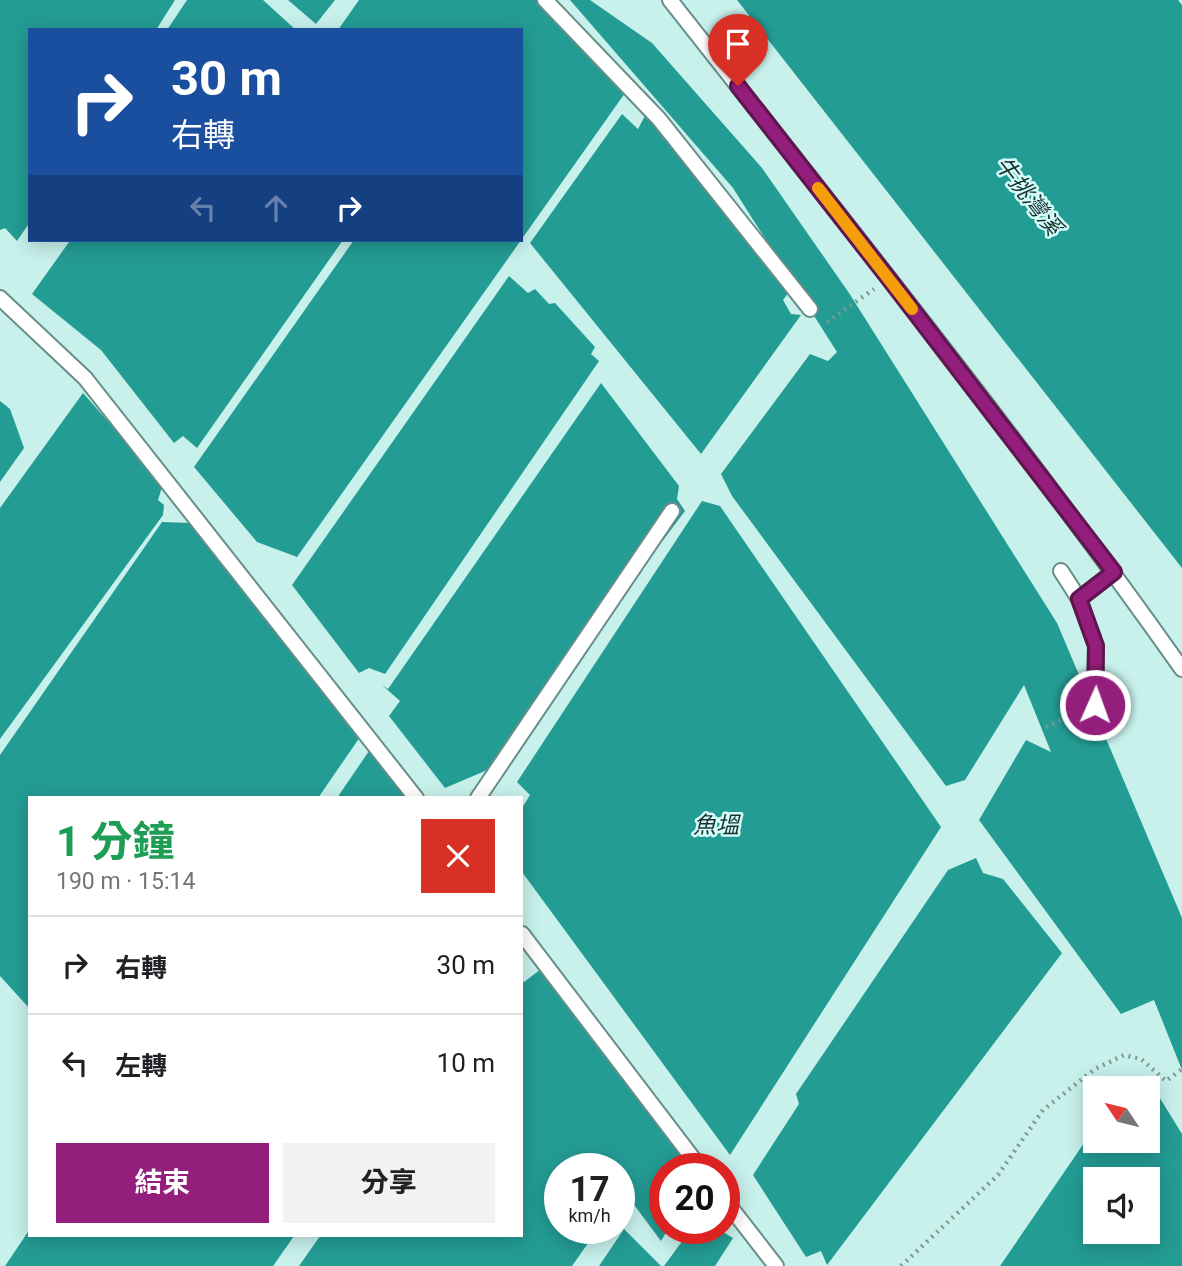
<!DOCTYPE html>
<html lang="zh-TW">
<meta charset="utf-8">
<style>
body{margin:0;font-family:Roboto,"Noto Sans TC",sans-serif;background:#f2f2f2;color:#202124;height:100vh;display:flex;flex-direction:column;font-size:26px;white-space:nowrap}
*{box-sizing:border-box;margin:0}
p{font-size:23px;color:#757577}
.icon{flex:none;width:38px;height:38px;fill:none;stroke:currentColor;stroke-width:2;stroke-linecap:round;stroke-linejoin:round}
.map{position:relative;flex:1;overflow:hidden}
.details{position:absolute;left:28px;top:796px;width:495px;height:441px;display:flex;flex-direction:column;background:#fff;border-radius:0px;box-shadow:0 4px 18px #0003}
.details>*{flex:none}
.hud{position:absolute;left:28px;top:28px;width:495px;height:214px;border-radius:0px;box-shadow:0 4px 18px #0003;background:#1a4fa0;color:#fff;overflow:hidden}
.needle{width:46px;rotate:305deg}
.tools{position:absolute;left:1083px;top:1076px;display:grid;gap:14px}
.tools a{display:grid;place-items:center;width:77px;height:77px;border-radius:0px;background:#fff;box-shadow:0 4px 18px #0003;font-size:35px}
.speed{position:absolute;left:544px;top:1153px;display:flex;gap:14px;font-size:35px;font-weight:700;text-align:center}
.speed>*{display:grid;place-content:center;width:91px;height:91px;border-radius:50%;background:#fff;box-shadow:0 4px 18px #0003;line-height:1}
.speed small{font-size:18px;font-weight:400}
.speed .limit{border:10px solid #d22;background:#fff;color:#111}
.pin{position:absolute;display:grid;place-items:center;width:60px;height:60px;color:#fff;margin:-72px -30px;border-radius:50% 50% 50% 0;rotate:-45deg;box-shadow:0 0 7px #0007}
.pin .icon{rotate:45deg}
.me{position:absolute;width:77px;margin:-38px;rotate:2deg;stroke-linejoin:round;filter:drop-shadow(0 0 5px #0008)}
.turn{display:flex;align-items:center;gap:24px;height:147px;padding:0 28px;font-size:32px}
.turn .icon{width:91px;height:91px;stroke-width:2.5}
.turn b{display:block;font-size:49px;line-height:60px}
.lanes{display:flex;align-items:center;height:66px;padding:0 28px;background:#0003;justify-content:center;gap:35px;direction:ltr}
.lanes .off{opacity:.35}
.round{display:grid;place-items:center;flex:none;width:74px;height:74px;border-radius:0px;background:#f2f2f2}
.head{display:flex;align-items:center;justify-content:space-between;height:119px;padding:0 28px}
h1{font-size:42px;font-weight:700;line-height:52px;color:#1e9e55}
.primary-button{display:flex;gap:14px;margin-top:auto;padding:14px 28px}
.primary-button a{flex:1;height:80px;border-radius:0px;background:#941e7b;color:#fff;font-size:28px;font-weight:700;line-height:80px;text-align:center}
.primary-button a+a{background:#f2f2f2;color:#202124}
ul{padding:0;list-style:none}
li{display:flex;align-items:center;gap:21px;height:98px;padding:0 28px;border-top:2px solid #e0e0e0}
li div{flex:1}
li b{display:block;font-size:26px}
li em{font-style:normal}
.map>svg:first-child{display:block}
.water{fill:#239c94;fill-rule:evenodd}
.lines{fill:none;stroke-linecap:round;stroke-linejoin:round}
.service-casing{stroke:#688e8a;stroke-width:18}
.path{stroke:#7b9a96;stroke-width:4.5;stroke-dasharray:2 5;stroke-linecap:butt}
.service{stroke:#fff;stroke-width:14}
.route-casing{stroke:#601450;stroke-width:18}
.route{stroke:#941e7b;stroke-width:12}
.slow{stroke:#f59e0b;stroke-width:12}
.labels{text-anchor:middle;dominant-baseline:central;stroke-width:5;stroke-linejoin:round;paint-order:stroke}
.water-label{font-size:23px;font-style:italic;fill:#18312f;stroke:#d5fefa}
</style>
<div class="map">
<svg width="1182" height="1266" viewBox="0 0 1182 1266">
<rect width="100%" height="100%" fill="#c8f1ec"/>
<g class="water">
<path d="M0 0H175L156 30H30V222L17 241 5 228 0 230Z"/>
<path d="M187 0H263L296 30H167Z"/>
<path d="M288 0H335L316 24Z"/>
<path d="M359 0H544L630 86 297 557 257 542 194 467 354 240H522V30H338Z"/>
<path d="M570 0H590L652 43 762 168 849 293 1057 623 1182 918V1070L1154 1000 1121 1014 979 820 1026 740 1051 752 1024 685 965 780 946 786 732 496 721 474 810 354 828 361 837 352 733 188Z"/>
<path d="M737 0H1178L1182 5V568Z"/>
<path d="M647 112 791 289 783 300 791 314 801 315 701 454 530 243 622 114 638 129Z"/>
<path d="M65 240H343L197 448 183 436 174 443 101 350 32 294 69 242Z"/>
<path d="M509 276 528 293 535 289 549 304 555 303 595 347 591 354 599 361 385 674 369 668 359 673 292 585Z"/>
<path d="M601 383 679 486 677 499 685 511 492 768 445 788 389 716 400 701 382 685 388 689Z"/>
<path d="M83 393 163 484 158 500 164 505 163 515 0 739V508Z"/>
<path d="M0 401 10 409 24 448 0 482Z"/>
<path d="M702 501 720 506 941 827 730 1155 522 872V808L530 795 517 782Z"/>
<path d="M162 522 191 523 360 737 318 798H30V1009L0 976V755Z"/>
<path d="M369 751 406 798H337Z"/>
<path d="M976 858 983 873 1003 879 1062 953 827 1265 821 1251 806 1257 753 1175 799 1104 796 1094 948 870Z"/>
<path d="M545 966 699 1169H665V1228L668 1229 661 1241 629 1198 620 1202V1169H560V1228L598 1229 572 1266H299L320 1236H522V981L524 982Z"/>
<path d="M1148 1090 1158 1095 1182 1134V1266H1000L1095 1127 1096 1141H1148ZM1096 1180H1148V1232H1096Z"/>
<path d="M725 1203 737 1216 723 1232 733 1238 715 1266H664L691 1229 724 1228Z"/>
<path d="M30 1229V1236H294L273 1266H5Z"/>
<path d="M624 1229 661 1266H599Z"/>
</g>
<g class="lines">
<defs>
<g id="service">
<path d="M545 0 659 119 810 309"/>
<path d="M670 0C844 221 1020 440 1182 669"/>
<path d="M0 298 85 378 416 798"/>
<path d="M1061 571 1079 599 1096 646 1095 705"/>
<path d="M1079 599 1114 572"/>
<path d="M478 798 672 511"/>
<path d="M522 934 701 1169"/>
<path d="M724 1199 776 1266"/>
</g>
</defs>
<use href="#service" class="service-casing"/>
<g class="path">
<path d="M827 322 874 289"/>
<path d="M1046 727 1077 713"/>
<path d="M901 1266 998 1175 1043 1110 1095 1069 1124 1055 1141 1059 1166 1081 1182 1069"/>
</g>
<use href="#service" class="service"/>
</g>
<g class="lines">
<defs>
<path id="route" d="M738 86 889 279 1114 572 1079 599 1096 646 1095 705"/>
</defs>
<use href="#route" class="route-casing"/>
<use href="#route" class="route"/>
<path class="slow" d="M818 188 912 309"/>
</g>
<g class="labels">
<g class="water-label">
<text transform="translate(1028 196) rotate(52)">牛挑灣溪</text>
<text x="716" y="825">魚塭</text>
</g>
</g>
</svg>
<div class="tools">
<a><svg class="needle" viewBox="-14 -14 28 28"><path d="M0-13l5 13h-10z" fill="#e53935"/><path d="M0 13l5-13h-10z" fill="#757577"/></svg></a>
<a><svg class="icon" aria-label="sound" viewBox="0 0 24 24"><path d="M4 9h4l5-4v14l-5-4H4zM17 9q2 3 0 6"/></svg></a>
</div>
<div class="speed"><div>17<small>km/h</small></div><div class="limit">20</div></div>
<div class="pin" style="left:738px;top:86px;background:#d93025"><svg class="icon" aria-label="arrive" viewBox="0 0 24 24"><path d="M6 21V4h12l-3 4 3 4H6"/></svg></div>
<svg class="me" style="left:1095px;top:705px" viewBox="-20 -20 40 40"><circle r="17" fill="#941e7b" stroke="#fff" stroke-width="3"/><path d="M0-11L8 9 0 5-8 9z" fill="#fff"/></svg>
<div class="hud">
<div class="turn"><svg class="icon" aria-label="right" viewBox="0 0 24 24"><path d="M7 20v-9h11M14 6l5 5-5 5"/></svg><div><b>30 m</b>右轉</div></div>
<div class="lanes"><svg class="icon off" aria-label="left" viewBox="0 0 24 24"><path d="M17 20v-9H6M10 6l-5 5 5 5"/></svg><svg class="icon off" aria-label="ahead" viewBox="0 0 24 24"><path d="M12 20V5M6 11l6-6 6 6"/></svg><svg class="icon" aria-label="right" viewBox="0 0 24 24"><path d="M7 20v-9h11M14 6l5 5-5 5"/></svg></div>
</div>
<section class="details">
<div class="head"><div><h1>1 分鐘</h1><p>190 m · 15:14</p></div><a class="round" style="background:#d93025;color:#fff"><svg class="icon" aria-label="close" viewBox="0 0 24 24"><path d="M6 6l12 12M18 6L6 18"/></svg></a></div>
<ul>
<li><svg class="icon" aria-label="right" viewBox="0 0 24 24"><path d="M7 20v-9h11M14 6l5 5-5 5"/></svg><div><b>右轉</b></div><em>30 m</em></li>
<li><svg class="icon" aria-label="left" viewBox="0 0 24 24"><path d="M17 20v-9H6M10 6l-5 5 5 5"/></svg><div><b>左轉</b></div><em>10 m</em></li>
</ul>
<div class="primary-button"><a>結束</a><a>分享</a></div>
</section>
</div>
